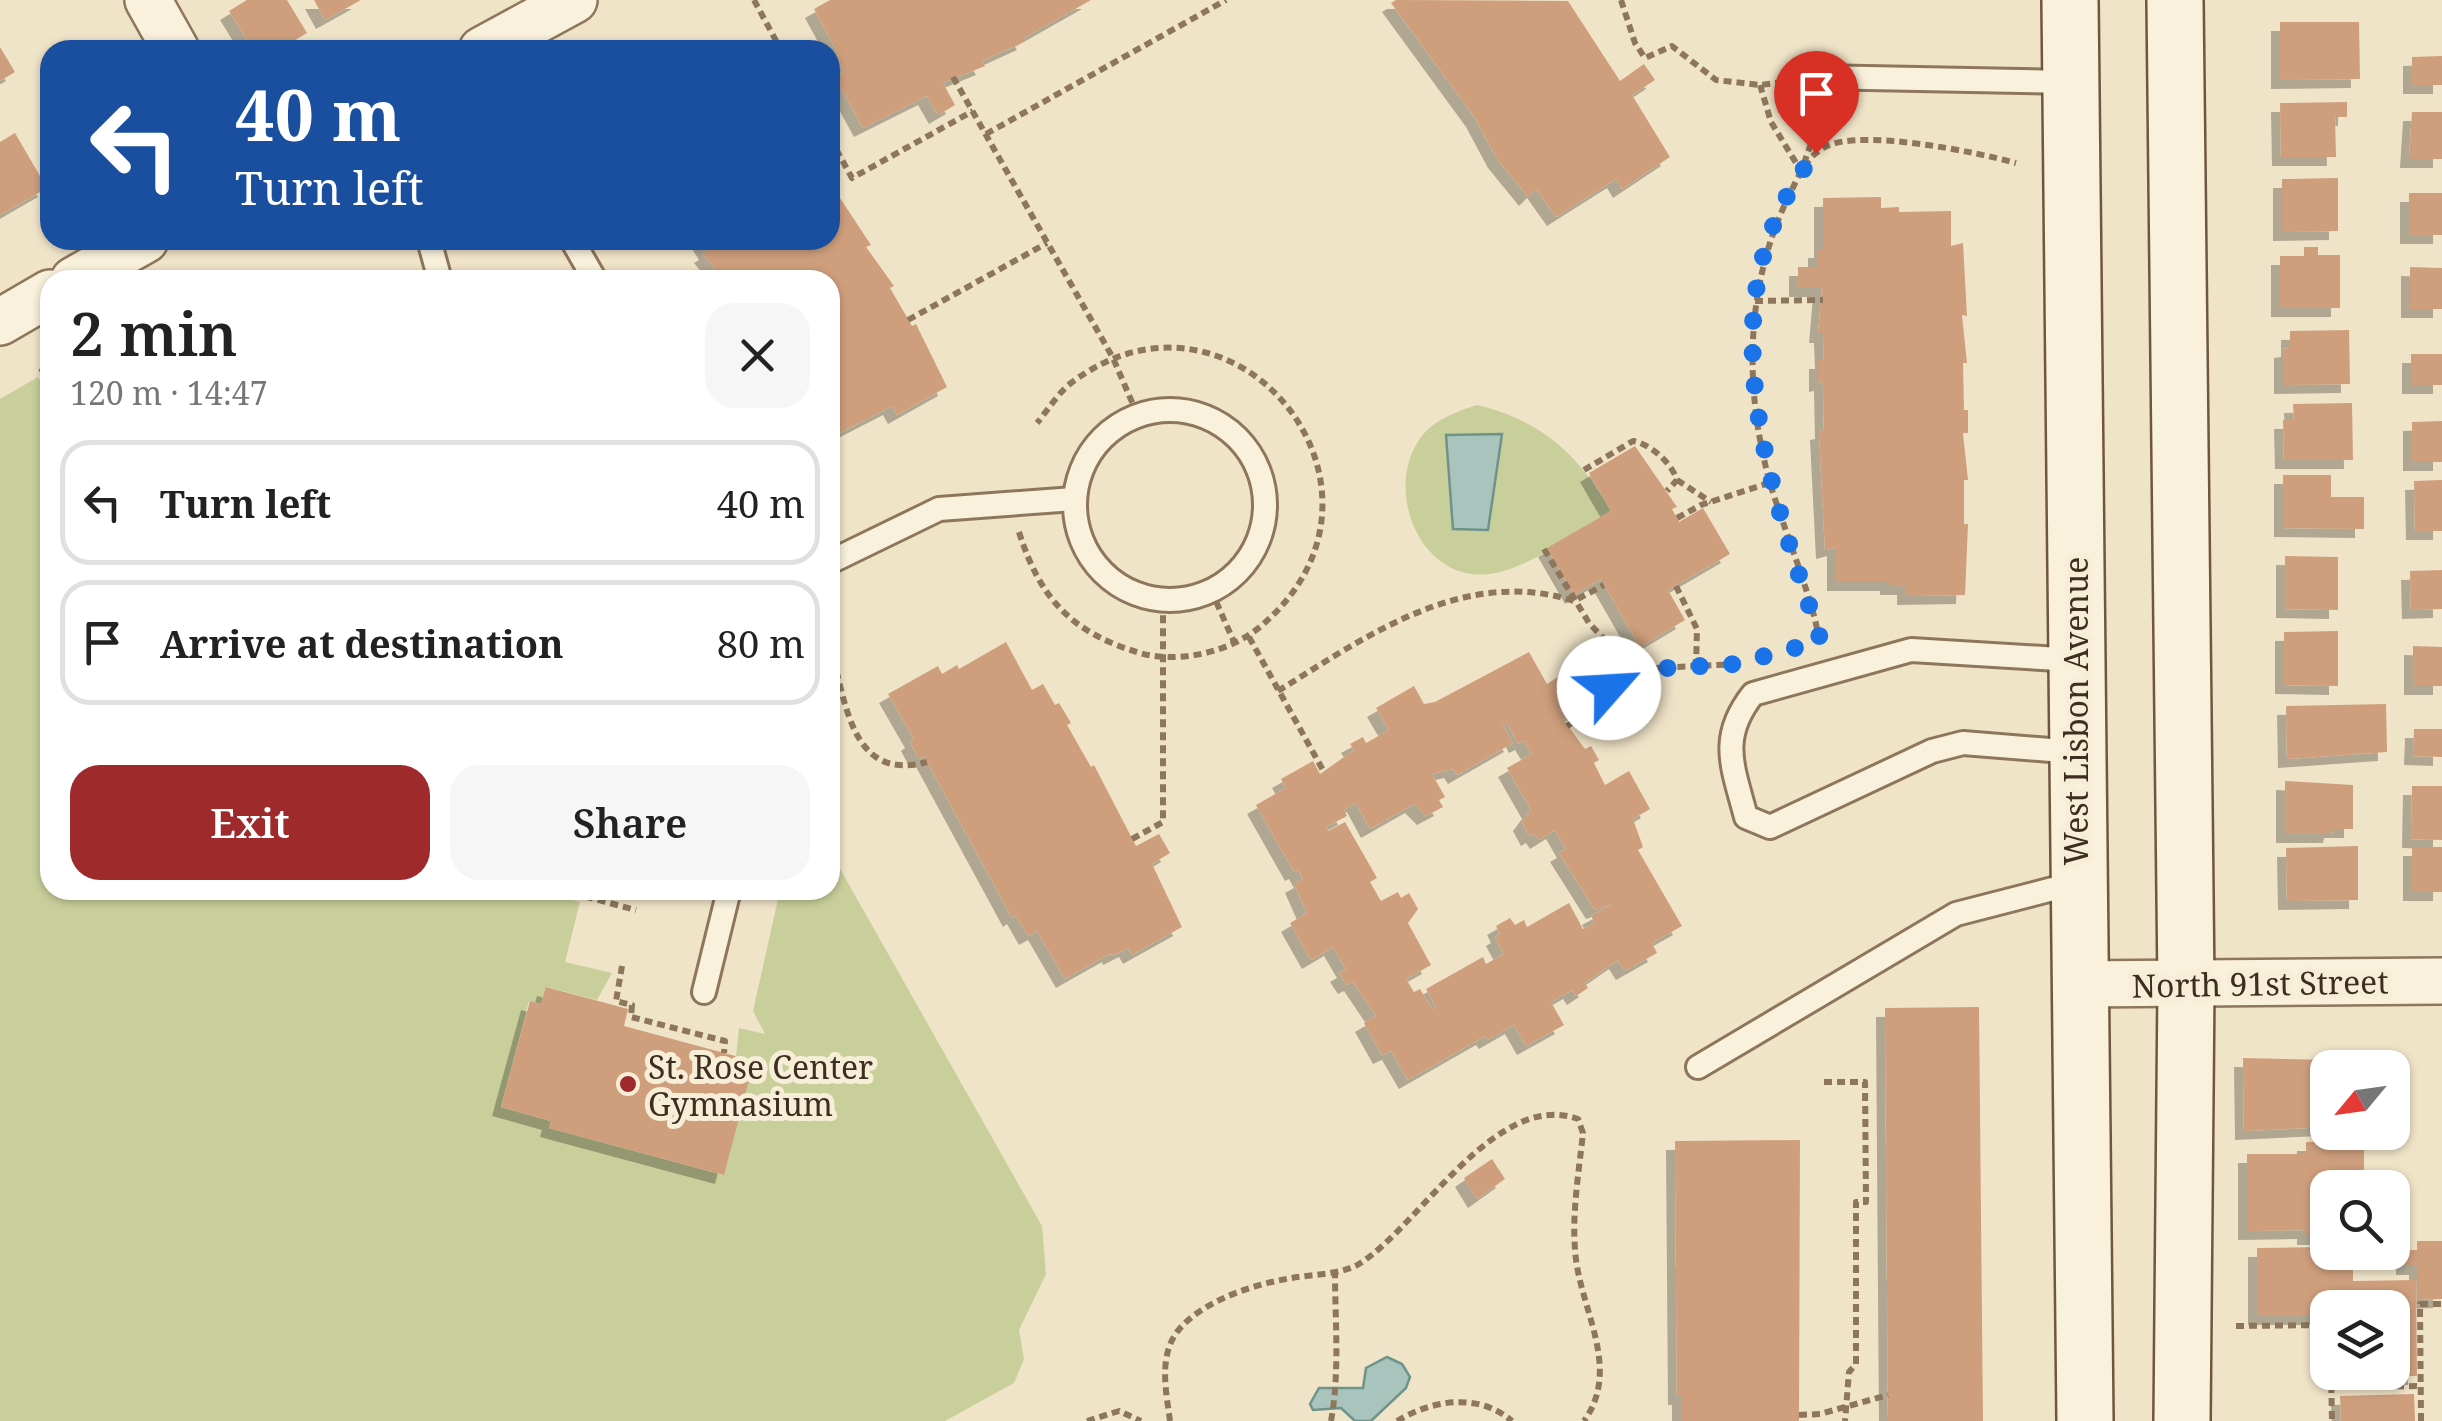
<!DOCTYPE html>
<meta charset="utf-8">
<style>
body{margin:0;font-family:"Noto Serif",serif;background:#f6f6f6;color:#222;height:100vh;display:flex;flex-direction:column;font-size:38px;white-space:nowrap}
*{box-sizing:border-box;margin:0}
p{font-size:32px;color:#767676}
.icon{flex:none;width:55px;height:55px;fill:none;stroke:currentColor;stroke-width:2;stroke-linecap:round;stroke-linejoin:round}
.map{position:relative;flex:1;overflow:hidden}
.drawer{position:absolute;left:40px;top:270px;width:800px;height:630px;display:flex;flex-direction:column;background:#fff;border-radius:30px;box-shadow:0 2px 8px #0004}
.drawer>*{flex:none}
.guide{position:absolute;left:40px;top:40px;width:800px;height:210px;border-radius:30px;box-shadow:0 2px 8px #0004;background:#1a4fa0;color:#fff;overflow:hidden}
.needle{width:65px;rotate:241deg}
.fabs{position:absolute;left:2310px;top:1050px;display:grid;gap:20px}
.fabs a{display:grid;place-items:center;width:100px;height:100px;border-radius:20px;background:#fff;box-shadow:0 2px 8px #0004;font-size:50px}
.pin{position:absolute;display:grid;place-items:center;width:85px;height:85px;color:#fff;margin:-102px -42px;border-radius:50% 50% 50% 0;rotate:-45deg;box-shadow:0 0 10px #0007}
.pin .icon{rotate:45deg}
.me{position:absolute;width:110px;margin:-55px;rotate:64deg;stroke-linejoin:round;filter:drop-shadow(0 0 8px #0008)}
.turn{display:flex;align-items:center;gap:35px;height:210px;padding:0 30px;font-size:45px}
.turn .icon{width:130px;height:130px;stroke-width:2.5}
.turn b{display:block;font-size:70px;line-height:85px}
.round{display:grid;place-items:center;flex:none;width:105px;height:105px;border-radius:30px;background:#f6f6f6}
.headline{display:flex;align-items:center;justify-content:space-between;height:170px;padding:0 30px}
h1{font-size:60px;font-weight:600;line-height:75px}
.cta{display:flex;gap:20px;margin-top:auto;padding:20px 30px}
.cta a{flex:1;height:115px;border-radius:30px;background:#9e2a2b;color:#fff;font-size:40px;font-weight:600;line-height:115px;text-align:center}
.cta a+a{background:#f6f6f6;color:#222}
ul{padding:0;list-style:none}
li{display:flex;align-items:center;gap:30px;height:125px;margin:0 20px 15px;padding:0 10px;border:5px solid #e0e0e0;border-radius:30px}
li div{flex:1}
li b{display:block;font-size:38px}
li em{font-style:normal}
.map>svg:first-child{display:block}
.green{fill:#c9cf9b}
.water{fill:#a9c4bc;stroke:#6f938a;stroke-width:2.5}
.building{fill:#cf9f7d;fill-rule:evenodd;filter:url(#shadow)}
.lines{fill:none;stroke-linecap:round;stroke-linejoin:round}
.service-casing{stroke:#8d765c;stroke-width:28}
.minor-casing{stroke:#8d765c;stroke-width:50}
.secondary-casing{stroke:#6f573f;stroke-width:60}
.path{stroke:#8d765c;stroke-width:6;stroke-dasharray:8 5;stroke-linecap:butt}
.service{stroke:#faf1dc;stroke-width:22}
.minor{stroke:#faf1dc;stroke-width:45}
.secondary{stroke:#faf1dc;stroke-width:55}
.route{stroke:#1a73e8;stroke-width:18;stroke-dasharray:0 32.4}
.poi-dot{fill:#9e2a2b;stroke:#f7eed8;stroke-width:4}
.labels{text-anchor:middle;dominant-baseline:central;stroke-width:10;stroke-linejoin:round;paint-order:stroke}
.street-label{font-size:32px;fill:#3d2e20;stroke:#f7eed8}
.poi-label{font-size:32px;fill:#3d2e20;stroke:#f7eed8;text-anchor:start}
</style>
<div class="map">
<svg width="2442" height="1421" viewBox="0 0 2442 1421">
<defs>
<filter id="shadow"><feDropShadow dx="-9" dy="9" stdDeviation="0" flood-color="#0004"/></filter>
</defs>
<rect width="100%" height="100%" fill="#f0e4c8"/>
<g class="green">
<path d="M38 377 50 399V890H534L580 902 565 962 612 973 597 1000 547 987 541 1004 529 1001 501 1107 551 1121 550 1128 723 1175 754 1061 736 1056 739 1028 765 1034 753 1011 780 890H830V851L1042 1226 1046 1274 1019 1330 1024 1359 1014 1383 945 1421H0V399Z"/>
<path d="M1477 405C1541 420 1579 455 1611 511 1575 531 1536 565 1495 573 1423 588 1383 493 1419 440 1432 420 1456 412 1477 405Z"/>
</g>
<g class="water">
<path d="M1502 434 1488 530 1453 529 1446 435Z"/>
<path d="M1387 1357 1402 1364 1410 1377 1406 1388 1371 1421H1355L1341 1408 1313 1410 1310 1404 1319 1388H1363L1366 1368Z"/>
</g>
<g class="building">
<path d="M247 0H287L307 33 278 50H253L229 11Z"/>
<path d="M314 0H361L325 20Z"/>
<path d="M830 0H1091L1024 38 1026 41 982 61 985 66 943 83 955 105 938 115 927 96 863 128 835 77 844 72 836 57 839 55 814 9Z"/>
<path d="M1396 0 1568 1 1620 81 1644 64 1655 80 1632 95 1670 157 1622 189 1616 179 1556 217 1536 189 1528 197 1497 159 1475 118 1391 3Z"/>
<path d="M2280 22H2359L2360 79 2280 80Z"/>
<path d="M0 47 15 72 0 81Z"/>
<path d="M2442 56V85H2412V57Z"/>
<path d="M2347 102V117H2335L2336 157H2281L2280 103Z"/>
<path d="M2412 112H2442V159H2409Z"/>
<path d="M15 133 47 188 0 215V142Z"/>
<path d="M830 175 835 184 832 186 871 245 866 247 894 286 890 288 912 326 916 324 947 387 897 415 892 406 830 438V280H724L703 254 708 251 701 240H830Z"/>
<path d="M2338 178V231L2282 232V179Z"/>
<rect x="2409" y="193" width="33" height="42"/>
<path d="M1881 197V208L1899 207V212L1951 211V246L1963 243 1967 316 1962 315 1967 363H1963L1964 410H1968V433H1963L1968 480H1964V524H1968L1965 595 1906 596V586H1889V582H1836V547L1825 550 1819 431 1824 430 1823 382 1818 383V360H1824L1823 334H1818L1822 288H1798V267H1817V249H1823V198Z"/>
<path d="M2304 247H2318V255H2340V308H2280V256H2304Z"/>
<path d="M2410 267 2442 268V309H2410Z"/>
<path d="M2349 330 2350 384 2283 385V349L2290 348V331Z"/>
<rect x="2411" y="354" width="31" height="31"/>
<path d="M2352 403 2353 460H2284L2283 420H2294L2293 404Z"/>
<path d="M2442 421V462H2412V422Z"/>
<path d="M1635 446 1677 507 1672 509 1679 522 1703 508 1730 554 1668 590 1685 620 1640 647 1601 579 1574 595 1547 548 1611 511 1589 473Z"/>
<path d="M2283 475H2331V497H2364V529L2283 528Z"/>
<path d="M2442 480V531H2415L2414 481Z"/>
<path d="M2285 556 2338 557V610L2285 609Z"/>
<path d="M2442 570V609L2411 610 2410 571Z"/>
<path d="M2338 631V686L2284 685V632Z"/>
<path d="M1006 642 1032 690 1043 684 1055 705 1059 703 1071 723 1067 725 1091 767 1094 765 1136 846 1159 834 1170 853 1152 864 1182 927 1132 955 1128 948 1112 956 1111 953 1065 979 1037 931 1028 936 1016 915 1012 918 924 756 919 759 910 742 914 739 888 694 938 666 942 674 957 665 959 669Z"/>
<path d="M2413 646 2442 647V686H2413Z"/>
<path d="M1529 652 1547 684 1558 677 1577 711 1563 719 1585 749 1591 746 1599 760 1594 763 1605 785 1629 771 1650 809 1633 819 1643 847 1638 850 1682 926 1652 943 1657 953 1625 971 1618 960 1585 983 1588 988 1576 996 1572 990 1551 1002 1564 1025 1526 1046 1514 1025 1488 1040 1485 1036 1408 1080 1391 1051 1382 1055 1364 1023 1376 1016 1353 982 1347 985 1339 973 1346 969 1333 947 1311 960 1290 923 1307 913 1294 884 1303 879 1298 870 1294 872 1256 805 1286 788 1281 779 1313 761 1320 774 1354 750 1350 744 1363 737 1366 743 1389 730 1376 708 1414 686 1424 704 1435 702ZM1507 723 1518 744 1524 741 1532 754 1507 768 1531 810 1522 822 1530 837 1535 834 1539 840 1555 830 1566 849 1559 853 1595 910 1613 904 1591 916 1595 923 1583 929 1569 903 1527 927 1524 920 1515 925 1510 918 1496 926 1500 934 1495 937 1504 954 1486 964 1483 957 1426 989 1436 1007 1432 1009 1420 989 1414 992 1406 979 1431 965 1408 923 1418 909 1409 893 1401 898 1398 892 1381 901 1370 882 1377 878 1345 822 1328 831 1326 827 1347 816 1344 810 1356 803 1370 829 1414 804 1426 816 1443 807 1439 800 1445 797 1432 774 1453 769 1457 775 1513 743 1503 725Z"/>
<path d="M2386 704 2387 752 2287 759 2286 706Z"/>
<path d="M2414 729H2442V757L2413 756Z"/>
<path d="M2285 781 2353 785V829H2333L2332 834H2285Z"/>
<path d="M2412 786H2442V840L2411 839Z"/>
<path d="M2358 846V900L2287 901 2286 848Z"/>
<rect x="2412" y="847" width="30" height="45"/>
<path d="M546 987 628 1009 624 1026 754 1061 724 1175 549 1128 551 1121 501 1107 530 1001 541 1004Z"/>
<path d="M1979 1007 1983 1421H1888L1885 1008Z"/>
<path d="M2243 1058 2376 1061V1068H2328V1127L2244 1131Z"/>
<path d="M1800 1140 1799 1421H1681V1396H1677L1675 1141Z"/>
<path d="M2306 1142H2364V1188H2328V1236H2306V1230L2247 1231V1154H2306Z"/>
<path d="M1492 1159 1505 1179 1477 1199 1464 1178Z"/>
<path d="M2417 1241H2442V1299L2418 1300V1266H2405V1250H2417Z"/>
<path d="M2328 1247V1252H2353V1281L2416 1280 2417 1376H2392V1308H2328V1316H2257V1248Z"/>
<path d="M2414 1394 2415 1421H2341L2340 1396Z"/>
</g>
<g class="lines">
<defs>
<g id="service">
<path d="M1815 77 2071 82"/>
<path d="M429 240 440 280"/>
<path d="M572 240 595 280"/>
<circle cx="1170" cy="505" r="95"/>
<path d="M830 562 939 509 1074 499"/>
<path d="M2075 660 1911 650 1753 694C1718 738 1733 767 1746 817L1770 827 1932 751 1963 743 2075 752"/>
<path d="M704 992 729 890"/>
<path d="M1698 1067 1956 914 2076 883"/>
</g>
<g id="minor">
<path d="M148 0 176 50"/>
<path d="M482 50 574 0"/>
<path d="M74 280 145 240"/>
<path d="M0 322 50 293"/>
<path d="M2078 984 2442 981"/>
</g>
<g id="secondary">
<path d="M2070 0 2085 1421"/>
<path d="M2175 0 2186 985 2182 1421"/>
</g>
</defs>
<use href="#service" class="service-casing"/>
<use href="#minor" class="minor-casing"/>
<use href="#secondary" class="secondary-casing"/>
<g class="path">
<path d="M754 0 781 50"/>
<path d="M1621 0 1635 43 1645 58 1672 46 1716 80 1760 85 1784 82"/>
<path d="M953 77 1113 358 1138 416"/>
<path d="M1760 85 1771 122 1801 171 1818 125 1817 108"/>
<path d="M986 134 1226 0"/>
<path d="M830 138 852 178 973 111"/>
<path d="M1755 301 1823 300"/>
<path d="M908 320 1047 243"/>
<path d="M41 368 50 385"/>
<path d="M1584 470 1633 441C1650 444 1671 462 1677 480L1667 491"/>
<path d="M1677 480 1711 502"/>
<path d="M1677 518 1701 505 1769 483"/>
<path d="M1019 532C1040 599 1072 633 1140 653 1178 664 1231 652 1261 626 1422 490 1234 259 1071 383 1058 393 1048 410 1037 423"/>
<path d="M1544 549 1589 623 1632 669 1739 664"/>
<path d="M1676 586 1697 629 1696 667"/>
<path d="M1211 590 1234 642"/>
<path d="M1249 637 1324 772"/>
<path d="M1818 642C1822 623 1778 513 1770 483 1744 390 1745 288 1787 200 1797 180 1805 156 1827 146 1864 129 1976 152 2016 163"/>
<path d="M830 646C846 700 850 783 927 762"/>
<path d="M1278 691C1367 636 1464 566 1574 601L1604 585"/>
<path d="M1567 726 1590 711 1632 669"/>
<path d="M1132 839 1163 822V599"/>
<path d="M560 890 636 910"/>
<path d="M622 966 616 1001 632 1005 631 1017 725 1041 724 1053"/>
<path d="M1824 1082H1865L1866 1202H1856V1364L1849 1372 1845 1421"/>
<path d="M2236 1326 2328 1325"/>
<path d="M2331 1372 2332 1421"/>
<path d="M2331 1387 2421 1386"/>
<path d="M1799 1415 1820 1414 1888 1395"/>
<path d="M1087 1421 1119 1411 1141 1421"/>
<path d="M1170 1421C1166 1390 1157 1352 1182 1326 1208 1299 1255 1284 1292 1278 1313 1274 1340 1275 1359 1264 1419 1227 1496 1089 1578 1119L1583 1133C1579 1171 1572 1211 1575 1249 1578 1307 1623 1367 1584 1421"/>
<path d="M1331 1421C1340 1371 1335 1322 1335 1272"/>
<path d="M1397 1421C1432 1400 1478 1392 1512 1421"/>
<path d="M2421 1421 2420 1304H2442"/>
</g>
<use href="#service" class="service"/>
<use href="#minor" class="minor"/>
<use href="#secondary" class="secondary"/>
</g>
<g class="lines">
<path class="route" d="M1609 688 1632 670 1735 664 1821 641C1770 488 1699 296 1816 153"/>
</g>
<circle class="poi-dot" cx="628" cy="1084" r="10"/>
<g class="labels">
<g class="street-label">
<text transform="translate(2075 711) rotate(-90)">West Lisbon Avenue</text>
<text transform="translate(2260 983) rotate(-1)">North 91st Street</text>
</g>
<g class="poi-label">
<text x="648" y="1066">St. Rose Center<tspan x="648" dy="37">Gymnasium</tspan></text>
</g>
</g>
</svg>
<div class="fabs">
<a><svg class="needle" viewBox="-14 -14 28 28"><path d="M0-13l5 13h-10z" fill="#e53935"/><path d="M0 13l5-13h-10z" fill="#767676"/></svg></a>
<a><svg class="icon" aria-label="search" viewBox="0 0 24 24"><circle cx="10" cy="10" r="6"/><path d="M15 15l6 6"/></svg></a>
<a><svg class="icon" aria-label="layers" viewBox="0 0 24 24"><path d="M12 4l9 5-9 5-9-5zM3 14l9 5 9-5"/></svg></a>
</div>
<div class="pin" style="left:1816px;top:153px;background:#d93025"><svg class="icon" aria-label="arrive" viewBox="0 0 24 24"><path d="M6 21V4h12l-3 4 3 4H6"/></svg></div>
<svg class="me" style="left:1609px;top:688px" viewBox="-20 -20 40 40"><circle r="19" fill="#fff"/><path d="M0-13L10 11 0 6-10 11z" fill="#1a73e8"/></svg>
<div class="guide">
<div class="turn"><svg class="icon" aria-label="left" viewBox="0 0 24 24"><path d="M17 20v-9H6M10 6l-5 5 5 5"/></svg><div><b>40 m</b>Turn left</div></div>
</div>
<section class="drawer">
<div class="headline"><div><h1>2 min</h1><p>120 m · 14:47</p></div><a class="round"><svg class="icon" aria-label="close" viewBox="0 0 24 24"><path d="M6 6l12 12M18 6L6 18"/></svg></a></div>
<ul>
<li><svg class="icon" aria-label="left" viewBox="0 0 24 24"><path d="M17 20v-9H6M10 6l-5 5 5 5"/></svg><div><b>Turn left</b></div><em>40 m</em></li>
<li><svg class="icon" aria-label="arrive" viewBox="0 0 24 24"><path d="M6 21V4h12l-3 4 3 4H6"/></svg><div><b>Arrive at destination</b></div><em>80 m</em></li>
</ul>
<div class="cta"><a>Exit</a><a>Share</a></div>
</section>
</div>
